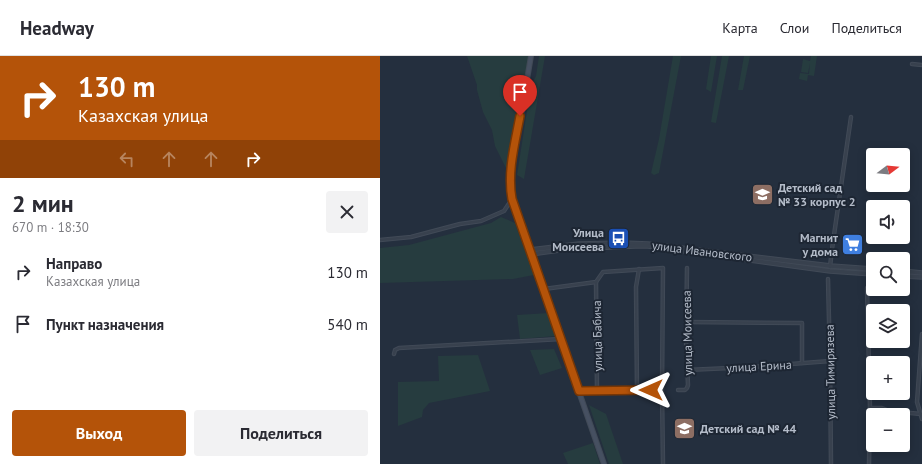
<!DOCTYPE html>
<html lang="ru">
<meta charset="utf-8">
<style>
body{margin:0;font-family:"PT Sans",sans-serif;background:#f2f2f3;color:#2b2b33;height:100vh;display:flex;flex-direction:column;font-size:15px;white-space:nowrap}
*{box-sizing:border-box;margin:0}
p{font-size:13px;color:#7c7c81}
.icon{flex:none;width:22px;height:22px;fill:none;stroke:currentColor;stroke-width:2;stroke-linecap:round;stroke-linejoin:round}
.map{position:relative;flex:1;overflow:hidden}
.side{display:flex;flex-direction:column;background:#fff;width:380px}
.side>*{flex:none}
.banner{background:#b45309;color:#fff;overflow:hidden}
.needle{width:26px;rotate:74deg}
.buttons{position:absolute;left:486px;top:92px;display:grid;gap:8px}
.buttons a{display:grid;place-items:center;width:44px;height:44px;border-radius:4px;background:#fff;box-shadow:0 2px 10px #0003;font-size:20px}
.pin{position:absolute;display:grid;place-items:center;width:34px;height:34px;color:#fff;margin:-41px -17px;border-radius:50% 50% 50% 0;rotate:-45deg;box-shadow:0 0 4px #0007}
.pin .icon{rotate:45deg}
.me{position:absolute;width:44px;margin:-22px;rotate:270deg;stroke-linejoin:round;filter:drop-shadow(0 0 3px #0008)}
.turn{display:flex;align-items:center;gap:14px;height:84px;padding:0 12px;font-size:18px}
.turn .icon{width:52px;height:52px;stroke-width:2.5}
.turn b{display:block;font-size:28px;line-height:34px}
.lanes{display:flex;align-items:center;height:38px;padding:0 12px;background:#0003;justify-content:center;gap:20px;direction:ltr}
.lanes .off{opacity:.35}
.round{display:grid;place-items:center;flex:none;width:42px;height:42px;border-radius:4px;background:#f2f2f3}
.summary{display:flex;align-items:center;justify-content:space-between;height:68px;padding:0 12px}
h1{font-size:24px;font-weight:800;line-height:30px}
.cta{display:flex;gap:8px;margin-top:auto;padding:8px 12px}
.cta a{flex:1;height:46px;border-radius:4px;background:#b45309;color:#fff;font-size:16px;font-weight:800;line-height:46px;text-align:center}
.cta a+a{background:#f2f2f3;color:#2b2b33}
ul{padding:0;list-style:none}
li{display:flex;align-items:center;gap:12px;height:52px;padding:0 12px}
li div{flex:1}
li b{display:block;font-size:15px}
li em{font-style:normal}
header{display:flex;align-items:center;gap:24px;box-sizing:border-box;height:56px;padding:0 20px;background:#fff;border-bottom:1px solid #e1e1e2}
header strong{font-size:19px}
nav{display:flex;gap:22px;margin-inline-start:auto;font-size:14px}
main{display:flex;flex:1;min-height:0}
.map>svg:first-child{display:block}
.green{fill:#263c3f}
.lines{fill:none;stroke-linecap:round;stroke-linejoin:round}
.minor-casing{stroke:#414a57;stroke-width:4.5}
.tertiary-casing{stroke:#414a57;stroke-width:5.5}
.secondary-casing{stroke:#414a57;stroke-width:6}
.minor{stroke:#38414e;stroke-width:2.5}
.tertiary{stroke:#38414e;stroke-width:3.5}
.secondary{stroke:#465061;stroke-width:4}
.route-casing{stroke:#753606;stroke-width:10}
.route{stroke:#b45309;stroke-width:7}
.labels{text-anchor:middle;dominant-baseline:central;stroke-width:4;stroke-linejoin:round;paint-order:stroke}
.poi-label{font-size:12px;font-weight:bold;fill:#b4bcc9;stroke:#1d2633;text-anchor:start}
.street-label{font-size:12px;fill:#b4bcc9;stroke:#1d2633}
</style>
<header>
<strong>Headway</strong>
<nav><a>Карта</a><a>Слои</a><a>Поделиться</a></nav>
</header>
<main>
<section class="side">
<div class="banner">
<div class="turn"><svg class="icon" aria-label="right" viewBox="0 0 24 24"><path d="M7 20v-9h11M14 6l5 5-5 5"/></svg><div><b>130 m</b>Казахская улица</div></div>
<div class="lanes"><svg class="icon off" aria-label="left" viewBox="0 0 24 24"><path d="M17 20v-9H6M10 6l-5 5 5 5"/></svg><svg class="icon off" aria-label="ahead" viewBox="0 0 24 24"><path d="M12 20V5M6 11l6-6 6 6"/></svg><svg class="icon off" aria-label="ahead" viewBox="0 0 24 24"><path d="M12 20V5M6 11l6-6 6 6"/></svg><svg class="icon" aria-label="right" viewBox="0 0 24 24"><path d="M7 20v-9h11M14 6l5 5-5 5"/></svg></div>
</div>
<div class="summary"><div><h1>2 мин</h1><p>670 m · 18:30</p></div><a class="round"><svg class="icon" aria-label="close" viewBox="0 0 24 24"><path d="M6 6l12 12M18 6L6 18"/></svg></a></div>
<ul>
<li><svg class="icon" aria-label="right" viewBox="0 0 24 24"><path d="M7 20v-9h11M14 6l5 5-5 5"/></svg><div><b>Направо</b><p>Казахская улица</p></div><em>130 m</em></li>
<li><svg class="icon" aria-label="arrive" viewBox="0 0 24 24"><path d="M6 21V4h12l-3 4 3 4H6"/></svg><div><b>Пункт назначения</b></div><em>540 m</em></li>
</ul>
<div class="cta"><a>Выход</a><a>Поделиться</a></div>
</section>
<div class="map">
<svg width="542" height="408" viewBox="0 0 542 408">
<rect width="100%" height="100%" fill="#242f3e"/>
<g class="green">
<path d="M87 0H149L130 109 127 114 115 90 112 74 103 56 97 34V29Z"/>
<path d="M159 0H165L144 123 137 119 151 29 156 20Z"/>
<path d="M293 0H301L279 117 274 119 271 117 279 83Z"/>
<path d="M331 0H337L331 36 326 33Z"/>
<path d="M342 0H349L336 67 331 66Z"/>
<path d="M364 0H370L363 34H358Z"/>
<path d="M431 0H437L434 20 428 19 427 25 419 23 420 17 429 18 430 7 428 17 421 16 423 3 430 5Z"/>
<path d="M121 161 135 167 154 219 133 223 0 227V192L29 189 111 167Z"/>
<path d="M169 257 176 280 140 283 137 259Z"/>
<path d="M174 293 182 312 160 319 150 294Z"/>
<path d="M98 299 110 335 49 347 43 354 42 361 18 370V326L59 325 58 300Z"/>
<path d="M209 349 226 358 243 408H229Z"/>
<path d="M213 387 220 408H188L183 397Z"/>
</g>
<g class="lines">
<defs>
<g id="minor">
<path d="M532 8 542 9"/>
<path d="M0 184 31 181 80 168 101 165 124 155 132 143"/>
<path d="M450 211 452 193 471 61"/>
<path d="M448 223 450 305 451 408"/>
<path d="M216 226 217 334"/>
<path d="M487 232 490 352 489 408"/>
<path d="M164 233 216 226 223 216 283 212 282 334 283 408"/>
<path d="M306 266 422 267V307"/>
<path d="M542 278 537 346 542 363"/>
<path d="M14 298 15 294 19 292 181 283"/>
<path d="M307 314 372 311 450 305"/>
<path d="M257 334 256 231 259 213"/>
<path d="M298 334H305L307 332 308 329 306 285 307 212"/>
<path d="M199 335 282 334"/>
<path d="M490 352H502L509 355 541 358"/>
</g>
<g id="tertiary">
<path d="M150 194 199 188 243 187 268 188 451 210 493 213"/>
<path d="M151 198 187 193 255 190H268L450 215 493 218"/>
<path d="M523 215 542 217"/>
<path d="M523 220 542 221"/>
</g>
<path id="secondary" d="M151 0 131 118V137L135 151 224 408"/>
</defs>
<use href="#minor" class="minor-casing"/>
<use href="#tertiary" class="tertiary-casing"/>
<use href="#secondary" class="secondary-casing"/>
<use href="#minor" class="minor"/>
<use href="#tertiary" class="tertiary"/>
<use href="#secondary" class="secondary"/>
</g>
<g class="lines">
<defs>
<path id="route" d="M140 60C135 87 127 116 132 143L199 335 271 334"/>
</defs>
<use href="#route" class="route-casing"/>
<use href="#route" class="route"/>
</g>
<defs>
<symbol id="school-square" viewBox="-11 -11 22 22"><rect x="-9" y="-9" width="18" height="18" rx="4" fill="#8d6e63" stroke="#1d2633"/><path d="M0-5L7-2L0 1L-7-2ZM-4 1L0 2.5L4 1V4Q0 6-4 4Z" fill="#fff"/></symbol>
<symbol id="bus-square" viewBox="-11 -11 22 22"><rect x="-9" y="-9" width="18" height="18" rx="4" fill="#1a4fb4" stroke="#1d2633"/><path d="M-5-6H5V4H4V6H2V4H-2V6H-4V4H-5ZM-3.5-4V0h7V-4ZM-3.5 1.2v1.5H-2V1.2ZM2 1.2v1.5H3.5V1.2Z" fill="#fff"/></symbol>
<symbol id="supermarket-square" viewBox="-11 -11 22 22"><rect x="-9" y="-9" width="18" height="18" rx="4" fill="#3f7fe0" stroke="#1d2633"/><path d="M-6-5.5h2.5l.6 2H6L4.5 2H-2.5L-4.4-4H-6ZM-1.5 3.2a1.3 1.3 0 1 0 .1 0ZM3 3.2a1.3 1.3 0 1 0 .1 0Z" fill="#fff"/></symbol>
</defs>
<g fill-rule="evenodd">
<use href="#school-square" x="370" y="126" width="25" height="25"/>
<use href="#bus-square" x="226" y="170" width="25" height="25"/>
<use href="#supermarket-square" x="460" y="176" width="25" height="25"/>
<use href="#school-square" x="292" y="360" width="25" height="25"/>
</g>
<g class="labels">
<g class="poi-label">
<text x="398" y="131">Детский сад<tspan x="398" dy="14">№ 33 корпус 2</tspan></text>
<text x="224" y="176" text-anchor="end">Улица<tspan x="224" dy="14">Моисеева</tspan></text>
<text x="458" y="181" text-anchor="end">Магнит<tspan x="458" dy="14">у дома</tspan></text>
<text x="320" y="372">Детский сад № 44</text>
</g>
<g class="street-label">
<text transform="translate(322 195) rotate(7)">улица Ивановского</text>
<text transform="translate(307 277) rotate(-91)">улица Моисеева</text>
<text transform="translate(217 280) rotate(-91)">улица Бабича</text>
<text transform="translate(379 310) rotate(-3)">улица Ерина</text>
<text transform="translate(450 316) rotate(-91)">улица Тимирязева</text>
</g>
</g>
</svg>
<div class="buttons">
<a><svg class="needle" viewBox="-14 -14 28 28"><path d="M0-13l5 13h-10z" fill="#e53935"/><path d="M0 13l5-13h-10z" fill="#7c7c81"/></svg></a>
<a><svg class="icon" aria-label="sound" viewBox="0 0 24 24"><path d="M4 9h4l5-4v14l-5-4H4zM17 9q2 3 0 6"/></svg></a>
<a><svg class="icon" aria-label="search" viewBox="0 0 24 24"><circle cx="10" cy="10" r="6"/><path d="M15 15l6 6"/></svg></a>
<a><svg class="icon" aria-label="layers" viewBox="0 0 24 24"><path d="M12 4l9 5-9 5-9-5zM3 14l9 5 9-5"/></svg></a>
<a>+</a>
<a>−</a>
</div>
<div class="pin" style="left:140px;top:60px;background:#d93025"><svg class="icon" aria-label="arrive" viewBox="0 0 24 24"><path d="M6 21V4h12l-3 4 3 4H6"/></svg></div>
<svg class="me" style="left:271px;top:334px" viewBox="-20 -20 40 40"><path d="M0-17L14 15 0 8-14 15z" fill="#b45309" stroke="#fff" stroke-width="4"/></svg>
</div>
</main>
